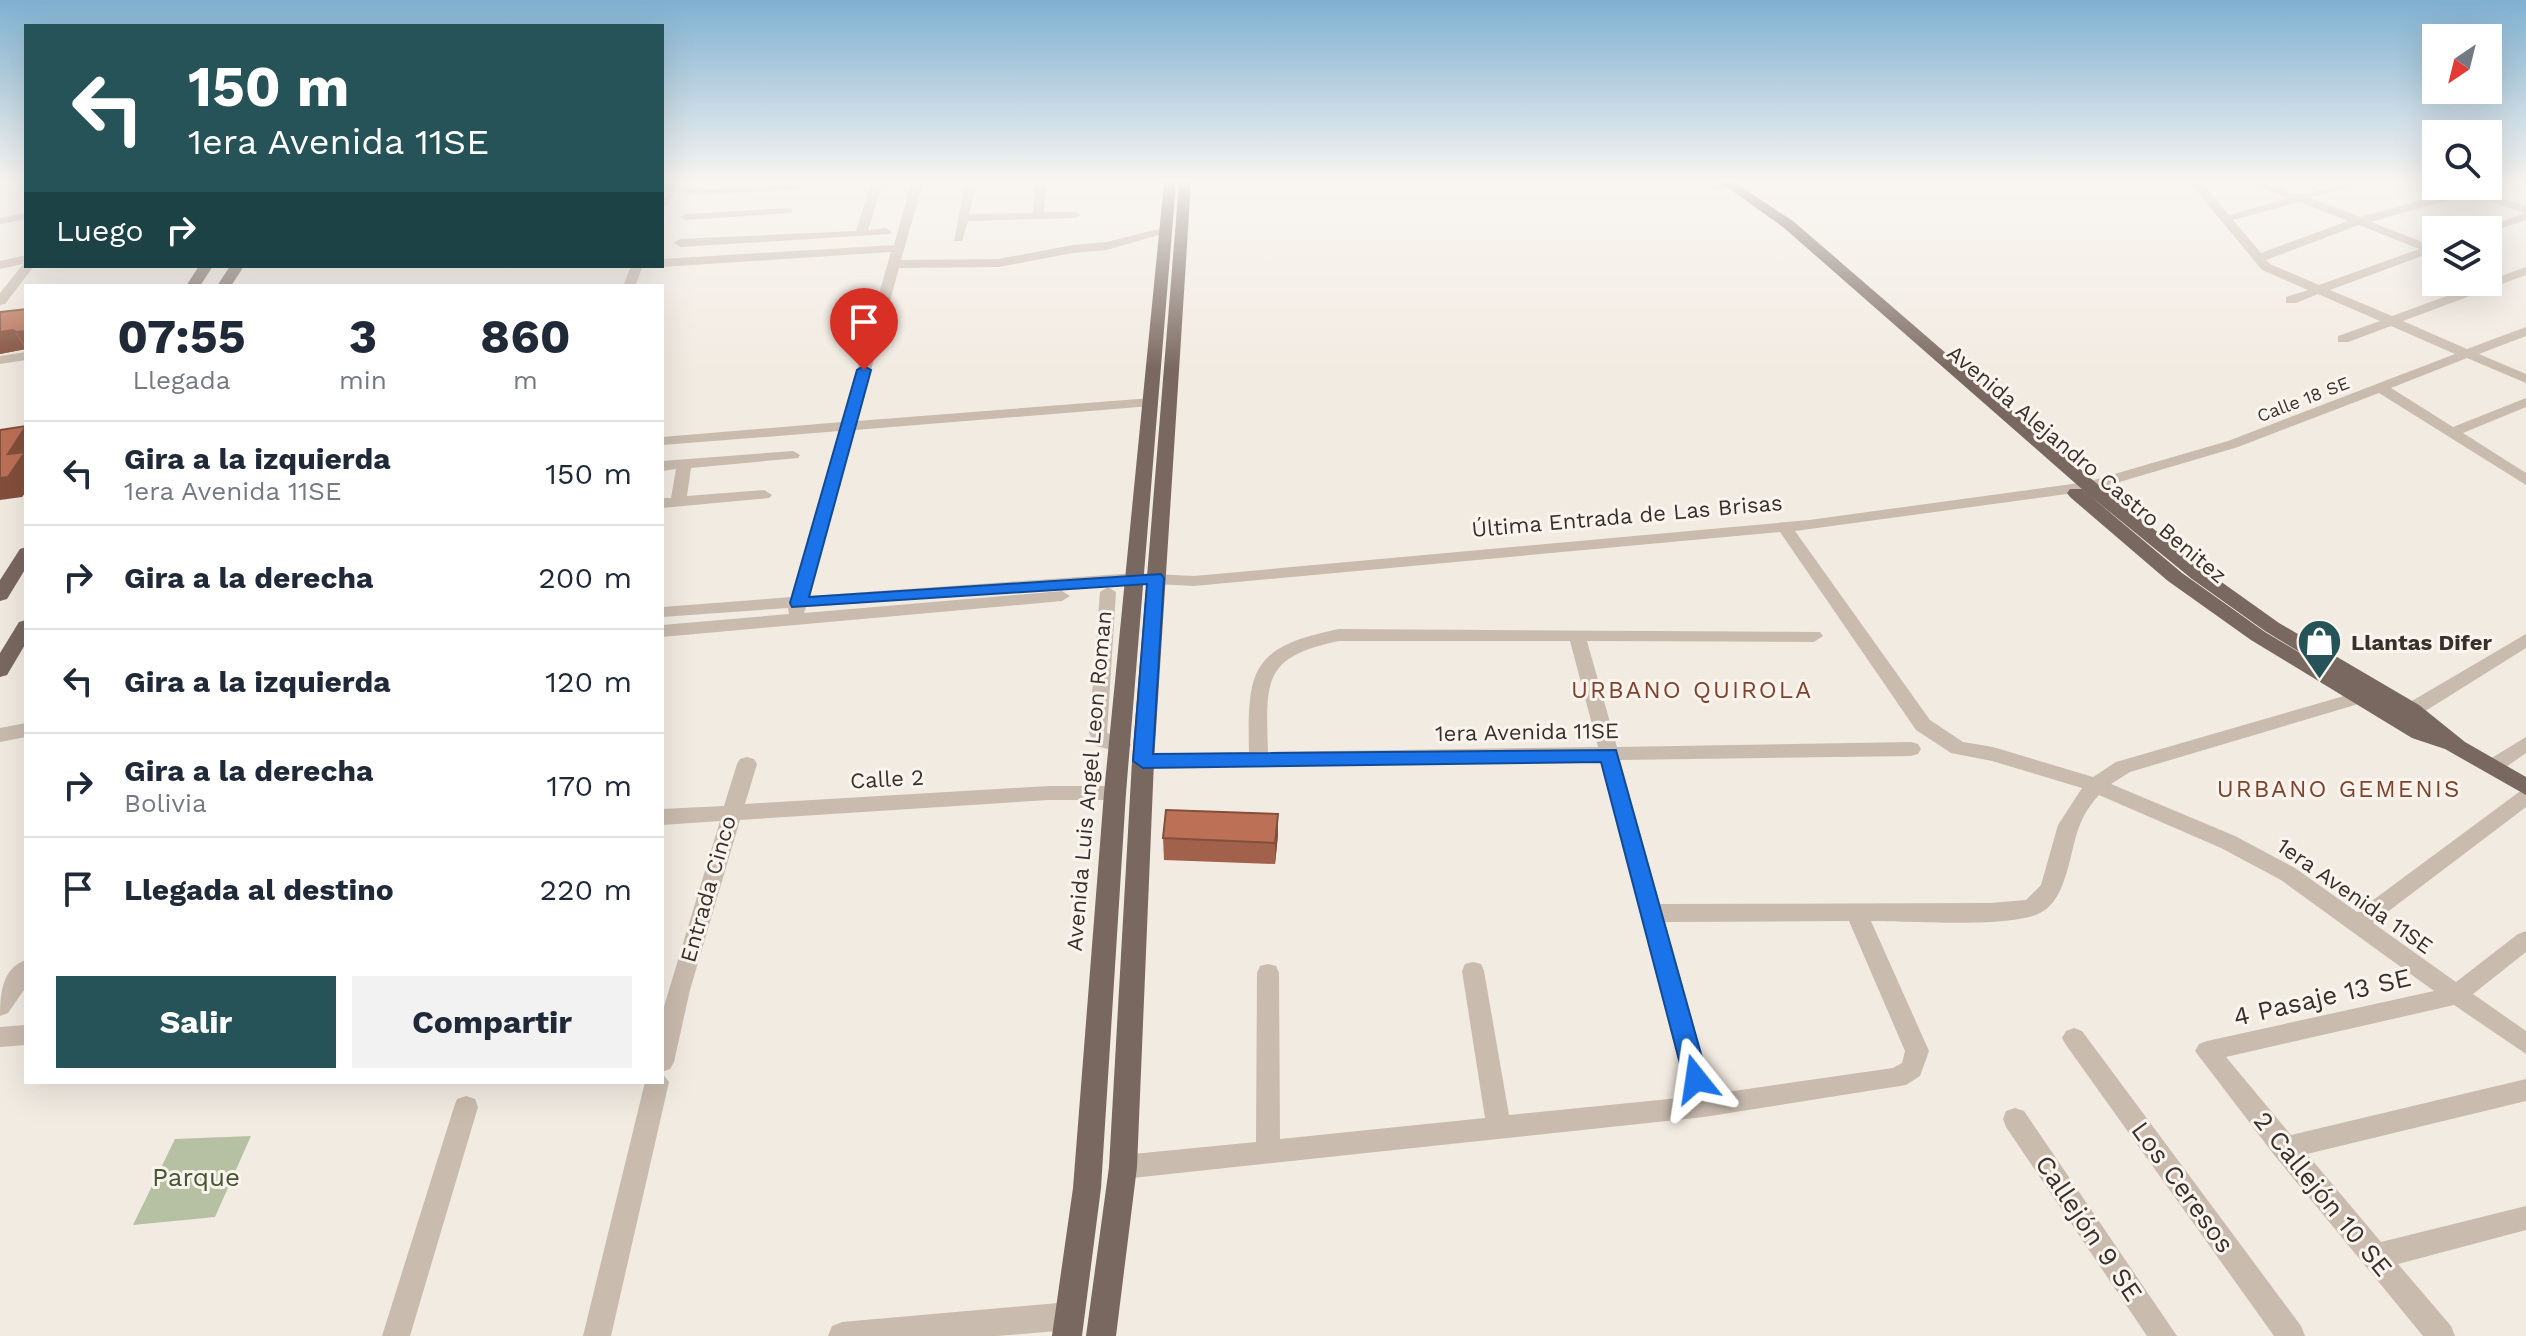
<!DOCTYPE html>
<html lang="es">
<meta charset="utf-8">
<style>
body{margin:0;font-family:"Work Sans",sans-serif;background:#f2f2f3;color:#1f2937;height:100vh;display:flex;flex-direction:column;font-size:30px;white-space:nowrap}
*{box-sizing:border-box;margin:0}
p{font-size:26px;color:#747a83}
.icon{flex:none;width:44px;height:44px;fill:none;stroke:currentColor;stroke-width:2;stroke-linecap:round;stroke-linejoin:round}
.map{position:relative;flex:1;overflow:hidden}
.drawer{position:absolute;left:24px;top:284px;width:640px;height:800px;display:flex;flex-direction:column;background:#fff;border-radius:0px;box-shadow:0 8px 32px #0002}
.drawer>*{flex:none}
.top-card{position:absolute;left:24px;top:24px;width:640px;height:244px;border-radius:0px;box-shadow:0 8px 32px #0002;background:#255357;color:#fff;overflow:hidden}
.needle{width:52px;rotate:215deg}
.buttons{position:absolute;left:2422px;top:24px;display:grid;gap:16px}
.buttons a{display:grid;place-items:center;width:80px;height:80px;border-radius:0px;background:#fff;box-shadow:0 8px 32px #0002;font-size:40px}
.pin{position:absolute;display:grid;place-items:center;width:68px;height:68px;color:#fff;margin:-82px -34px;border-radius:50% 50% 50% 0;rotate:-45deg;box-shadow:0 0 8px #0007}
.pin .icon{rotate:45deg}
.me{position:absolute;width:88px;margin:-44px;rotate:345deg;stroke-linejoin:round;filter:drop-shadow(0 0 6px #0008)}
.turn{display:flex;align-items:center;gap:28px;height:168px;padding:0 32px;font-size:36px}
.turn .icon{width:104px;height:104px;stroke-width:2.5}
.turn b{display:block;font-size:56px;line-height:68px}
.then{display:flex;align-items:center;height:76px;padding:0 32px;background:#0003;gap:16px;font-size:30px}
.eta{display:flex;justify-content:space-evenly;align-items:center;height:136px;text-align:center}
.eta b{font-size:48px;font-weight:700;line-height:56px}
.primary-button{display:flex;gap:16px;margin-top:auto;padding:16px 32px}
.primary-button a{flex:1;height:92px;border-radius:0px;background:#255357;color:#fff;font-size:32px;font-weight:700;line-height:92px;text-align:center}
.primary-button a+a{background:#f2f2f3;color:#1f2937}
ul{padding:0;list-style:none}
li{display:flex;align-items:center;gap:24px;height:104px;padding:0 32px;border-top:2px solid #e0e1e3}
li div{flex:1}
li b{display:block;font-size:30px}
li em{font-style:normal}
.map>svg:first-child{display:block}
.green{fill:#b6c0a3}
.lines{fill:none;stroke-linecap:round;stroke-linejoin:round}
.minor{fill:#c9bbae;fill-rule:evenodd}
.major{fill:#79685f;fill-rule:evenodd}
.wall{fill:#a2614a}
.shaded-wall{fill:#844f3c}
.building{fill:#bc7156;stroke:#844f3c;stroke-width:2}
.route{fill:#1a73e8;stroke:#114b97;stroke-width:2}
.labels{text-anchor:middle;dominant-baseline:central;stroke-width:6;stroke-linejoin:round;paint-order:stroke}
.far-street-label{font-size:18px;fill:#39302c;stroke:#f9f5ee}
.street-label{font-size:22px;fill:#39302c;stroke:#f9f5ee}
.poi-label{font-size:22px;font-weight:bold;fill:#39302c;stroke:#f9f5ee;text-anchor:start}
.neighbourhood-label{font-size:24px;letter-spacing:2px;fill:#81422c;stroke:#f9f5ee}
.near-street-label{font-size:26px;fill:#39302c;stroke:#f9f5ee}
.near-park-label{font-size:26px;fill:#475532;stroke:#f9f5ee}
</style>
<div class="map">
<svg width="2526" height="1336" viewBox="0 0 2526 1336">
<rect width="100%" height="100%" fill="#f2ebe2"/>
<path class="green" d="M251 1136 215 1217 133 1225 175 1139Z"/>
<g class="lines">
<g class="minor">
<path d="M665 183H677L668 205 662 208V191Z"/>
<path d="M871 183H883L868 230 886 228 892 232 890 234 680 247 674 243 680 239 856 231Z"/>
<path d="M911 183H923L901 260 998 259 1073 245 1107 242 1166 227 1172 231 1107 250 1073 253 998 267 899 268 857 421 1151 398 1158 402 1151 406 855 430 809 596 1135 573 1194 576 1809 520 2087 482 2228 441 2455 354 2391 326 2348 342H2338V336L2380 321 2318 294 2296 303H2286V297L2308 290 2262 270 2190 183H2202L2229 215 2288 198 2255 183C2273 183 2284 193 2299 194 2311 195 2338 183 2357 183L2310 198 2360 217 2458 190 2456 186H2469L2526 206V220L2488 233V230H2479L2524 213 2469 194 2371 222 2430 245 2436 244V255L2430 253 2330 290 2392 316 2526 267V275L2403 321 2467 349 2526 327V336L2479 354 2526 374V383L2467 358 2391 388 2453 427 2526 398V407L2463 433 2526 473V485L2379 393 2238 447 2089 491 1795 531 1930 720 1963 742 1993 747 2093 777 2116 762 2358 692 2365 694 2367 698 2365 702 2130 772 2111 784 2235 836 2295 868 2357 912 2519 792 2526 790V807L2373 923 2456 982 2518 934 2526 931V952L2473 994 2526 1031V1054L2454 1005 2226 1057 2291 1135 2526 1079V1101L2307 1154 2381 1242 2526 1206V1230L2398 1264 2451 1326 2455 1336H2423L2275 1156 2195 1051 2199 1044 2207 1041 2434 991 2281 880 2221 848 2099 795C2071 825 2076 852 2062 886 2057 898 2050 909 2038 914 2006 928 1910 921 1871 921L1929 1051 1920 1076 1906 1085 1704 1117 1123 1179 1114 1175 1110 1167 1114 1159 1123 1155 1256 1142 1257 973 1260 966 1268 964 1276 966 1279 973 1280 1139 1485 1118 1462 971 1465 964 1473 962 1481 964 1484 971 1509 1115 1689 1097 1601 761 1136 766 1133 761 1136 756 1143 754 1249 752C1247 668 1252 647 1339 629L1820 632 1823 636 1814 642 1587 641 1617 747 1911 742 1918 744 1921 749 1918 754 1911 756 1620 760 1660 904 1990 903 2026 900 2041 885 2058 825 2082 788 1992 761 1951 753 1916 730 1780 532 1194 586 1135 583 806 607 804 613 1062 591 1070 596 1062 601 662 637V625L789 614 788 608 662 617V607L792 597 840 431 662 445V437L842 422 891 252 662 267 659 266H662V259L894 245ZM2299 202 2348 221 2261 253 2233 220ZM2359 225 2419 249 2319 285 2270 264 2266 260ZM1339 641H1570L1598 747 1268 752C1266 681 1262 657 1339 641ZM1849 921 1905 1051 1902 1063 1893 1068 1713 1094 1665 922Z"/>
<path d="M965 183H977L969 214 1033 213 1035 183H1047L1044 212H1075L1081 215 1075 218 968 221 962 241H954Z"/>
<path d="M1723 183H1753L1718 190 1712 187Z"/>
<path d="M798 185 800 187 794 190 689 195 683 192 689 189Z"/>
<path d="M788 208 792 209V213L686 220 680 217 686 214Z"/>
<path d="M26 213V219L0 224V218Z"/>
<path d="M26 255V263L0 269V261Z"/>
<path d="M24 263 34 266 5 304 0 305V293Z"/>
<path d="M631 266H643L635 286H623Z"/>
<path d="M26 352V360L0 364V356Z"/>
<path d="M793 451 800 455 798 458 691 468 687 496 764 490 772 495 769 498 662 508V498H671L676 469 662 471V461Z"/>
<path d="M1108 587 1116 592 1107 733 1128 740 1131 745 1128 750 1121 752 1096 746 1089 733 1100 592Z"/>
<path d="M2526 634V648L2419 715H2405L2403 710 2405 705Z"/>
<path d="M26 723V737L0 742V728Z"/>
<path d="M2526 737V753L2499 772H2485L2482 767 2485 762Z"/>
<path d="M747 757 754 759 757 764 745 804 1048 786H1115L1122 788 1125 793 1122 798 1115 800H1048L740 820 690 990 674 1062 670 1069 662 1072V1013L720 821 662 825V809L724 806 737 764 740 759Z"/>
<path d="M26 960V987L8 1013 0 1016C0 994 2 968 26 960Z"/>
<path d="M26 1025V1045L0 1047V1027Z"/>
<path d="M2074 1028 2082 1031 2301 1326 2305 1336H2274L2066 1045 2062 1038 2066 1031Z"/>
<path d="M662 1073 669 1082 611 1336H583L645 1082H662Z"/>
<path d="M466 1096 475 1099 478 1107 410 1336H382L454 1107 457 1099Z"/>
<path d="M2015 1108 2024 1111 2177 1336H2147L2006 1127 2003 1119 2006 1111Z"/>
<path d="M1069 1302 1079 1306 1083 1316 1079 1326 1069 1330 997 1336H828L832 1326 842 1322Z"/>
</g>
<g class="major">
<path d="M1164 183H1176L1126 793 1101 1188 1082 1336H1052L1073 1188 1104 793Z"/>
<path d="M1179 183H1191L1154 761 1137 1167 1116 1336H1086L1109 1167 1132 761Z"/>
<path d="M1721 183H1735L1793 221 2095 482 2206 571 2279 623 2419 705 2465 742 2526 777V795L2445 749 2412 738 2251 640 2168 581 2070 497 2067 493 2070 489H2082L2182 573 2265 632 2334 673 2265 631 2192 579 2083 490 1783 227Z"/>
<path d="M199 266H213L200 286H186Z"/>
<path d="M230 266H244L231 286H217Z"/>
<path d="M26 547V568L7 599 0 601V580L20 549Z"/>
<path d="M26 620V643L7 675 0 677V653L19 622Z"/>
</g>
</g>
<g class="wall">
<path d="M26 309V349L0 354V312Z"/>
<path d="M1278 814V835L1275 864 1164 860 1163 838Z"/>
</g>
<g class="shaded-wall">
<path d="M13 330 26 349 0 354V332Z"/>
<path d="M26 331V347L16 332Z"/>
<path d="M26 426V492L22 497 0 500V478L8 454Z"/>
<path d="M1278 814V835L1275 864V843Z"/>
</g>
<g class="building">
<path d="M26 309V331L16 332 13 330 0 332V312Z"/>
<path d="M26 426 8 454 25 452 8 477 0 478V430Z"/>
<path d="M1166 810 1278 814 1275 843 1163 838Z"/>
</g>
<linearGradient id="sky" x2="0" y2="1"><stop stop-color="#7fb0d0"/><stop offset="0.49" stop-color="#f9f6f2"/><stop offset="1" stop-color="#f9f6f2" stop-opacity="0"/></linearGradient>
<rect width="2526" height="370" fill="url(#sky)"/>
<path class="route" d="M864 366 871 370 809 597 1161 574 1164 578 1153 754 1616 750 1708 1079 1705 1086 1696 1090 1688 1086 1684 1079 1601 762 1143 768 1133 761 1147 584 792 607 790 603 857 370Z"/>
<defs>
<symbol id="shop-pin" viewBox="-11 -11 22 30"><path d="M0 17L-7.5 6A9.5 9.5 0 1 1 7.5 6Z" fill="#255357" stroke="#f9f5ee"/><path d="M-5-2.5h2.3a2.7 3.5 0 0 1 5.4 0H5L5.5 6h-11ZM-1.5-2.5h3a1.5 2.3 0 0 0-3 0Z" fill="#fff"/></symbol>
</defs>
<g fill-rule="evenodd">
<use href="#shop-pin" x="2294" y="616" width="51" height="69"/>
</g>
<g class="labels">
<g class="far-street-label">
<text transform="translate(2303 399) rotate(-21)">Calle 18 SE</text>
</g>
<g class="street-label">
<text transform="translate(2087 464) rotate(40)">Avenida Alejandro Castro Benitez</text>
<text transform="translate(1627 516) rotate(-5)">Última Entrada de Las Brisas</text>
<text transform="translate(1527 732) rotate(-1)">1era Avenida 11SE</text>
<text transform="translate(887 779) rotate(-3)">Calle 2</text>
<text transform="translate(1089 781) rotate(-85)">Avenida Luis Angel Leon Roman</text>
<text transform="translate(708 889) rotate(-74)">Entrada Cinco</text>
<text transform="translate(2355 896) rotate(35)">1era Avenida 11SE</text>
</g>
<g class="poi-label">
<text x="2351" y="642">Llantas Difer</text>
</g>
<g class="neighbourhood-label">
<text x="1692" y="690">URBANO QUIROLA</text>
<text x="2339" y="789">URBANO GEMENIS</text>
</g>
<g class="near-street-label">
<text transform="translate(2322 997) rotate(-13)">4 Pasaje 13 SE</text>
<text transform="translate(2183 1187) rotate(54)">Los Ceresos</text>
<text transform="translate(2323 1194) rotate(51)">2 Callejón 10 SE</text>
<text transform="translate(2089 1228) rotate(56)">Callejón 9 SE</text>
</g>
<g class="near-park-label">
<text x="196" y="1177">Parque</text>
</g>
</g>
</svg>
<div class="buttons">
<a><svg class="needle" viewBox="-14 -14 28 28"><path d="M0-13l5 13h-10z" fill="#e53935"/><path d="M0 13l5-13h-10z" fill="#747a83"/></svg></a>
<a><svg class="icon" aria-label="search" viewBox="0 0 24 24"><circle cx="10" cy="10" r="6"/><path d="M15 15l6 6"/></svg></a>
<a><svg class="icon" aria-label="layers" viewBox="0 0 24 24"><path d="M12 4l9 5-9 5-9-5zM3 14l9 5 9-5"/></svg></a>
</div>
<div class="pin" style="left:864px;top:370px;background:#d93025"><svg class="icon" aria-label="arrive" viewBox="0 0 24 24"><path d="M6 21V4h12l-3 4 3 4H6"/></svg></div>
<svg class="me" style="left:1696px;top:1079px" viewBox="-20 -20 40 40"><path d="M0-17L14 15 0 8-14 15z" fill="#1a73e8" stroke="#fff" stroke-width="4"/></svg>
<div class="top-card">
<div class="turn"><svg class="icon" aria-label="left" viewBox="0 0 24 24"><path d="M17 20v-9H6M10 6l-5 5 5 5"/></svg><div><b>150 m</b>1era Avenida 11SE</div></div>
<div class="then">Luego<svg class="icon" aria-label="right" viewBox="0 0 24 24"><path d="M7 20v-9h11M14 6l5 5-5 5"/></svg></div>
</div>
<section class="drawer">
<div class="eta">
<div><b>07:55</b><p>Llegada</p></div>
<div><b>3</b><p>min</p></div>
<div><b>860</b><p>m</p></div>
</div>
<ul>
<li><svg class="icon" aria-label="left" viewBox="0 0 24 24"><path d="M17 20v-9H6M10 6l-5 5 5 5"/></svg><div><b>Gira a la izquierda</b><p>1era Avenida 11SE</p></div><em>150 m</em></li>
<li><svg class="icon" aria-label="right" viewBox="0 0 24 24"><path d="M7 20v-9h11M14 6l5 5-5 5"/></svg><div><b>Gira a la derecha</b></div><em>200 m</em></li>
<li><svg class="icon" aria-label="left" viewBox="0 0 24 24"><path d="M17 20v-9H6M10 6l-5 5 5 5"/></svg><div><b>Gira a la izquierda</b></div><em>120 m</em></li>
<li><svg class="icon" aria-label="right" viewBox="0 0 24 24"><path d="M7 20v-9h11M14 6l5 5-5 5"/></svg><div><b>Gira a la derecha</b><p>Bolivia</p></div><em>170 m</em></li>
<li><svg class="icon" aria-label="arrive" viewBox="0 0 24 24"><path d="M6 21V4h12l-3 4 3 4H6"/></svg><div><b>Llegada al destino</b></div><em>220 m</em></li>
</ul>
<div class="primary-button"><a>Salir</a><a>Compartir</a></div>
</section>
</div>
